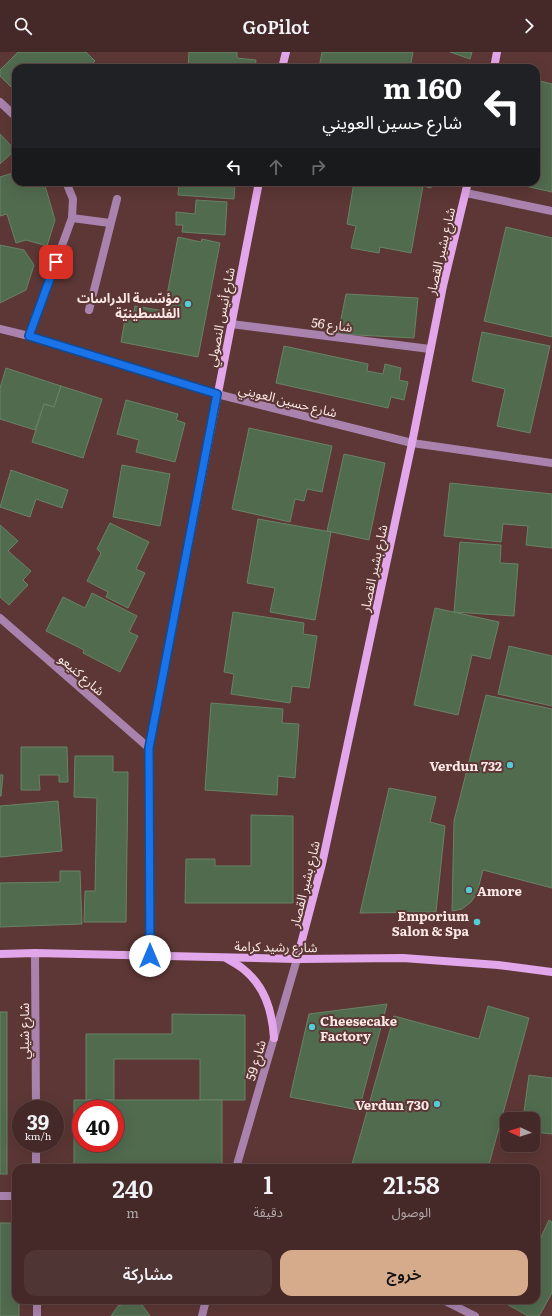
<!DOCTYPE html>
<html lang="ar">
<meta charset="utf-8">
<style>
body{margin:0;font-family:Literata,"Noto Sans Arabic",serif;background:#4f3534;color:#f1f3f6;direction:rtl;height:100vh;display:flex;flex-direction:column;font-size:15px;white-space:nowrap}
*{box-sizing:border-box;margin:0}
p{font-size:13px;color:#b0a6a8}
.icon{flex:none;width:22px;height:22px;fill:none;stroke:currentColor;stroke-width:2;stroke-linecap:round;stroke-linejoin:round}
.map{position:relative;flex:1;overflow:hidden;direction:ltr}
.details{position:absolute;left:12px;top:1112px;width:528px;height:140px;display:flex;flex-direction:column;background:#452928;border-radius:12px;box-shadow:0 4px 16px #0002,0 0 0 1px #5d4545;direction:rtl}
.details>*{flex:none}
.hud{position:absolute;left:12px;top:12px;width:528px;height:122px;border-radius:12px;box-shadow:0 4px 16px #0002,0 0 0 1px #5d4545;direction:rtl;background:#202124;color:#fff;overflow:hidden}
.needle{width:26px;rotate:273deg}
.buttons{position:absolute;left:500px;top:1060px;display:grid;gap:8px}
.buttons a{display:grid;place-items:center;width:40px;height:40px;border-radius:8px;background:#452928;box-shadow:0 4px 16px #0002,0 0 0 1px #5d4545;font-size:20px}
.speed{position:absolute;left:12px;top:1048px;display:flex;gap:8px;font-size:20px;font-weight:700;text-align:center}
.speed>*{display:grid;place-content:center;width:52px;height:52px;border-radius:50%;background:#452928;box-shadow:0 4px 16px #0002,0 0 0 1px #5d4545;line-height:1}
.speed small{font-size:10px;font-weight:400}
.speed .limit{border:6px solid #d22;background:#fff;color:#111}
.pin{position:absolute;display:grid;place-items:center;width:34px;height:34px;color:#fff;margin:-17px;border-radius:8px;box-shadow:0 2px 6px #0006}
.me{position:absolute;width:44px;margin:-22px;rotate:0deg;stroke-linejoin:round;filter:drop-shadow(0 0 3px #0008)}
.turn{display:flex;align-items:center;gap:14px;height:84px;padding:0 12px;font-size:18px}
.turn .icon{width:52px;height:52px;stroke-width:2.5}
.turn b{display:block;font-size:28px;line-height:34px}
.lanes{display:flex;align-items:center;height:38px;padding:0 12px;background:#0003;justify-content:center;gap:20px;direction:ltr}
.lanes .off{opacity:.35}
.eta{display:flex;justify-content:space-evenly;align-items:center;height:68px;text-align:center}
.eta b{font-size:24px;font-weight:600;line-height:28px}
.primary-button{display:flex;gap:8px;margin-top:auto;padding:8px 12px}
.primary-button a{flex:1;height:46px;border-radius:12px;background:#d6ab8b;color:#111;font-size:16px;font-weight:600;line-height:46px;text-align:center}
.primary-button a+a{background:#4f3534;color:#f1f3f6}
header{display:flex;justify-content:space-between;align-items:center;height:52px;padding:0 12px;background:#452928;font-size:18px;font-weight:600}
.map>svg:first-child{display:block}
.building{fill:#516b4f;stroke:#688366;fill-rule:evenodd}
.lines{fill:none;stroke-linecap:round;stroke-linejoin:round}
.lane{stroke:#a983ae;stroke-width:8}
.street{stroke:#a983ae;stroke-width:8}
.secondary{stroke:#e2a6eb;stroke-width:8}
.route-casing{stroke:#114b97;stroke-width:10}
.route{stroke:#1a73e8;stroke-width:7}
.poi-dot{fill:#52ccd5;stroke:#5c3735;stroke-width:1.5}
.labels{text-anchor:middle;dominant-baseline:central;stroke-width:4;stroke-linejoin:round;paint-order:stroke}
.street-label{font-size:13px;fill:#fce9e7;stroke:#5c3735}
.poi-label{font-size:13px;font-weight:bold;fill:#fce9e7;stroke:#5c3735;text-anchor:end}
</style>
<header><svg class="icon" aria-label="forward" viewBox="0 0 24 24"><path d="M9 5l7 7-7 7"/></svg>GoPilot<svg class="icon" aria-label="search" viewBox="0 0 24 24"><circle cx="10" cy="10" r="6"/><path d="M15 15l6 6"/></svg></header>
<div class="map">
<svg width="552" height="1264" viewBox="0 0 552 1264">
<rect width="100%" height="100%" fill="#5c3735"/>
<g class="building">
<path d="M18 0H86L95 9 87 16H16V40L0 24V18Z"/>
<path d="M189 0H237V6L256 8 255 16H188Z"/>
<path d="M322 0H413L410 16H319Z"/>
<path d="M450 0H472L470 7Z"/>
<path d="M540 29 552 32V140L516 132 517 130H536V47Z"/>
<path d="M0 82 15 98 0 112Z"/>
<path d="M16 120V130H44L55 168 47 194 26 188 16 191 7 162 0 164V125Z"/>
<path d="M179 130H235L234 147 178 143Z"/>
<path d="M354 130H433L431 136 423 134 411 201 380 195 379 201 351 196 356 174 347 172Z"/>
<path d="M196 148 227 150 225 183 182 180 183 173H176V160L195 162Z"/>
<path d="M506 175 552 186V285L484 269Z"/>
<path d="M178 185 201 190 202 187 220 191 198 305 121 290 126 262 133 264 135 254 164 259Z"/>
<path d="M0 193 24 198 34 213 26 238 0 251Z"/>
<path d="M346 242 418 246 414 286 338 282Z"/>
<path d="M482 280 550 294 530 381 497 374 505 337 472 329Z"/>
<path d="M284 294 368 312 367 319 383 322 385 312 401 316 399 328 408 330 404 348 391 345 388 356 276 331Z"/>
<path d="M6 316 61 334 54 355 44 352 35 378 0 367V336Z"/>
<path d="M61 334 102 347 83 406 32 390 44 352 54 355Z"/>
<path d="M126 348 178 362 176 368 185 371 175 410 136 400 139 388 117 382Z"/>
<path d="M249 376 332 394 322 440 307 437 304 449 295 447 290 470 232 457Z"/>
<path d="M344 402 385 411 369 488 327 479Z"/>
<path d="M122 413 170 422 160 474 113 465Z"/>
<path d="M11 418 68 438 62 456 36 447 30 465 0 455Z"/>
<path d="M450 431 552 442V496L526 493 528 474 503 472 501 490 444 484Z"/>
<path d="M258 467 331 480 315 568 270 560 275 536 247 531Z"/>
<path d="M110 471 149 490 136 517 145 521 128 556 106 545 108 540 87 529 101 501 97 497Z"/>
<path d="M0 473 18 489 8 499 31 519 23 528 28 533 9 553 0 545Z"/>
<path d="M460 490 501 493 500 511 518 512 514 564 454 560Z"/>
<path d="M92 541 137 564 129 580 138 584 120 620 83 601 84 598 46 579 63 545 85 556Z"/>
<path d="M435 556 499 570 490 607 472 603 458 663 414 653Z"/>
<path d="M233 560 304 571 303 582 317 584 309 636 292 634 290 651 231 642 234 622 224 620Z"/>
<path d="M509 594 552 604V654L498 642Z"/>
<path d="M486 643 552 657V836L483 818 477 841 471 850 462 857 452 859 454 769Z"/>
<path d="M211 651 283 657 282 671 299 672 295 726 278 724 277 743 205 738Z"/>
<path d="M21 695H67L68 730H59V723H39L40 738H21Z"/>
<path d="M75 704H113V720H128L126 870H84L85 839H95L97 746 74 745Z"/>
<path d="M0 723H3L1 744H0Z"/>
<path d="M389 736 436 745 430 770 445 774 436 860 360 861Z"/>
<path d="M58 749 62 799 0 805V754Z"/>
<path d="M251 763 293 764V851H185L186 807H215V814H251Z"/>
<path d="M60 819H80L82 872 0 875V831L60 830Z"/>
<path d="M387 952 359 1058 290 1045 309 962Z"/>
<path d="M488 954 529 966 488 1116H351L394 964 479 987Z"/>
<rect x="0" y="960" width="7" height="162"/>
<path d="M172 962 245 963V1048H200V1007H114V1048H86V982H172Z"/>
<path d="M529 1023 552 1026V1082L533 1080V1067H523Z"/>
<path d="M74 1048H222V1116H74ZM81 1057H115V1091H81Z"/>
<path d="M549 1168 552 1170V1241L539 1264H528L503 1250 504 1248H536V1196Z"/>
<path d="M0 1171H16V1248H19V1264H0Z"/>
<path d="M71 1248H194V1250L71 1251Z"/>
<path d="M131 1250 142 1253 150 1264H111L118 1254Z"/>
</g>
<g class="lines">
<g class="lane">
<path d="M72 166 110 171"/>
<path d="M89 258 117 147"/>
</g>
<g class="street">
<path d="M0 50 16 65"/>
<path d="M466 141 552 159"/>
<path d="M231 272 430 297"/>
<path d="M0 277 29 284 217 342 412 391 552 411"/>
<path d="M29 284 72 166 73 147 66 130"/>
<path d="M0 566 149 696"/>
<path d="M35 901 36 1057"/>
<path d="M36 1091V1116"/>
<path d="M236 1116 297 907"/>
<path d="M0 1144H16"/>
<path d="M37 1248V1264"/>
<path d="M443 1248 475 1264"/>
<path d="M202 1264 206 1248"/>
</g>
<g class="secondary">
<path d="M282 16 286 0"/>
<path d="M494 16 497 0"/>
<path d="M0 902 35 901 297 907 403 906 498 913 552 920"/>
<path d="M150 904 149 696 259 130"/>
<path d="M226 906C231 909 237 912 242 916 265 934 272 958 274 986"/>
<path d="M297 907 322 812 412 391 443 234 468 130"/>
</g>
</g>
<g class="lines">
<defs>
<path id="route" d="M56 210 29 284 217 342 149 696 150 904"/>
</defs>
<use href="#route" class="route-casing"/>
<use href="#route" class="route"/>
</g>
<g class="poi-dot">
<circle cx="188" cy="252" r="4"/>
<circle cx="510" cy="713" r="4"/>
<circle cx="469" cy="838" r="4"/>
<circle cx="477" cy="870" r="4"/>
<circle cx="312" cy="975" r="4"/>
<circle cx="437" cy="1052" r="4"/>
</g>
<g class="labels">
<g class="street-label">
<text transform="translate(440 199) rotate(-77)">شارع بشير القصار</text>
<text transform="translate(220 265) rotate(-79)">شارع أنيس النصولي</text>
<text transform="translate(332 272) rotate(7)">شارع 56</text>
<text transform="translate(288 348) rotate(14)">شارع حسين العويني</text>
<text transform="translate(373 516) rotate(-78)">شارع بشير القصار</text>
<text transform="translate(82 622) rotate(41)">شارع كنيعو</text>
<text transform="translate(304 832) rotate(-76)">شارع بشير القصار</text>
<text transform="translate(276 894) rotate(1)">شارع رشيد كرامة</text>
<text transform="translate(23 979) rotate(-90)">شارع شيلي</text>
<text transform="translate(255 1008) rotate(-74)">شارع 59</text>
</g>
<g class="poi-label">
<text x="180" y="245">مؤسّسة الدراسات<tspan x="180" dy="15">الفلسطينيّة</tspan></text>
<text x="502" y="713">Verdun 732</text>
<text x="477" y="838" text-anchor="start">Amore</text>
<text x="469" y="863">Emporium<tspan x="469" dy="15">Salon &amp; Spa</tspan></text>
<text x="320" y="968" text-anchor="start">Cheesecake<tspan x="320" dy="15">Factory</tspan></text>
<text x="429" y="1052">Verdun 730</text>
</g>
</g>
</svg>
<div class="buttons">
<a><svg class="needle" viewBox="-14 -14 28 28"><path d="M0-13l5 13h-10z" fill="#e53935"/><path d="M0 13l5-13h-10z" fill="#b0a6a8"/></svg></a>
</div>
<div class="speed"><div>39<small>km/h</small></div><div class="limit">40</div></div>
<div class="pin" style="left:56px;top:210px;background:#d93025"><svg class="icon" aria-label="arrive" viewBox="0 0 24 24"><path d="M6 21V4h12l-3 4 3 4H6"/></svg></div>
<svg class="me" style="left:150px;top:904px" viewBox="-20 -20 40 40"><circle r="19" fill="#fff"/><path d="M0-13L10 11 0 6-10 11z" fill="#1a73e8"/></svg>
<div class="hud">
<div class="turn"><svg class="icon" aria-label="left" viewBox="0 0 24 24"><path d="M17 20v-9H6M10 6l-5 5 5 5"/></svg><div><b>160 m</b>شارع حسين العويني</div></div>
<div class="lanes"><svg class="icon" aria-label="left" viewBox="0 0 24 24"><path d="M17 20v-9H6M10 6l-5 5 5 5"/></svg><svg class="icon off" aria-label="ahead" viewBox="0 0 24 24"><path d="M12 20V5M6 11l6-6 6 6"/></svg><svg class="icon off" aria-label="right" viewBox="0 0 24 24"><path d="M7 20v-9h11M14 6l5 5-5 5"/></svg></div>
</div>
<section class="details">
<div class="eta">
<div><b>21:58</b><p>الوصول</p></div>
<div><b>1</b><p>دقيقة</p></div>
<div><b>240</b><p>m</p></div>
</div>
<div class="primary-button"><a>خروج</a><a>مشاركة</a></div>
</section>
</div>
